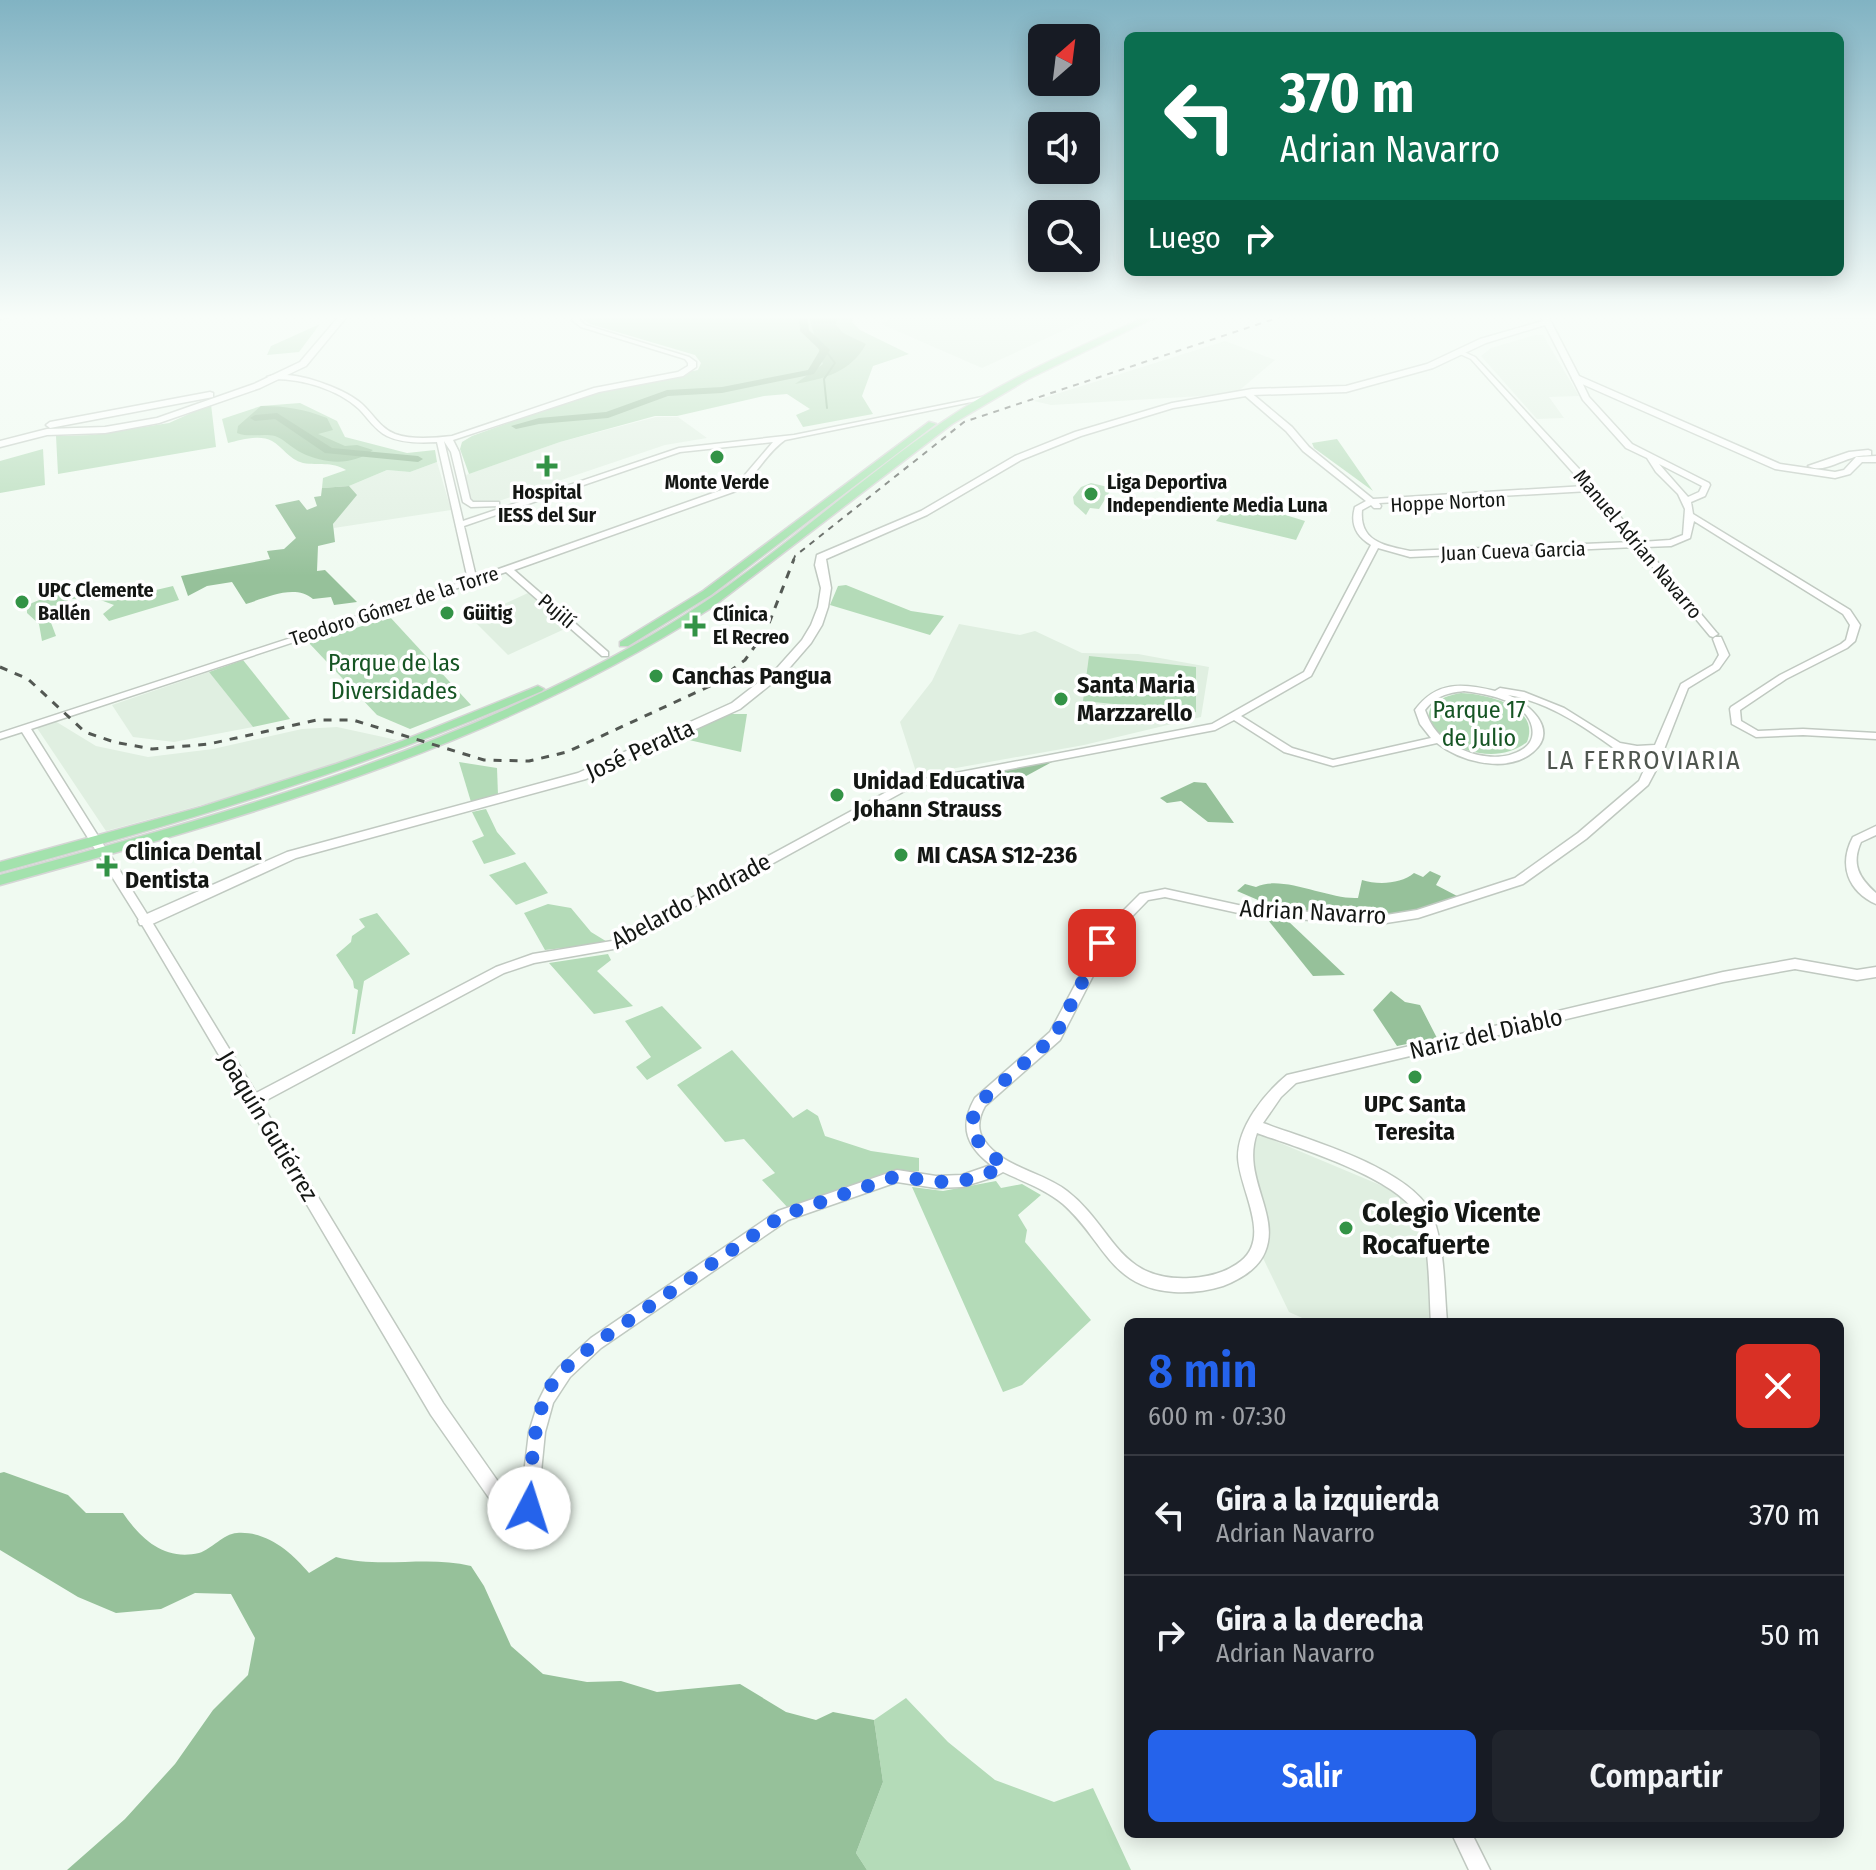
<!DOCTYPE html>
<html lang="es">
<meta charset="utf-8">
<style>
body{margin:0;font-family:"Fira Sans Condensed",sans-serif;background:#20242c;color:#f1f3f6;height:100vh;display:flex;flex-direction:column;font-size:30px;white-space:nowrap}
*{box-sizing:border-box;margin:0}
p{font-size:26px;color:#9ea1a6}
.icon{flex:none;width:44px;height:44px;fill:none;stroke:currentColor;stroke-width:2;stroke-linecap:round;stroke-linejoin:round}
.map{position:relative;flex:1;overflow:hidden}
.sheet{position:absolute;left:1124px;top:1318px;width:720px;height:520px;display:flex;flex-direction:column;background:#171b24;border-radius:12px;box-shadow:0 4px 20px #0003}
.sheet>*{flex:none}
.hud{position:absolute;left:1124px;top:32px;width:720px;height:244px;border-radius:12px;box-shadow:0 4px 20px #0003;background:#0b6e4f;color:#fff;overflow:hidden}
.needle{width:52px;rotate:28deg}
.tools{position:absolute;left:1028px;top:24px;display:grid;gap:16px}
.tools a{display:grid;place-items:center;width:72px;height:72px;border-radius:12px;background:#171b24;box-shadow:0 4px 20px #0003;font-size:40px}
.pin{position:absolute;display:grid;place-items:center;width:68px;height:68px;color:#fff;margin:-34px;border-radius:16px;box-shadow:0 4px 12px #0006}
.me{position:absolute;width:88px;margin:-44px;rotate:5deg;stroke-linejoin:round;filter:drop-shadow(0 0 6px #0008)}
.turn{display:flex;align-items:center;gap:28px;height:168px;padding:0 24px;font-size:36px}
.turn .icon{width:104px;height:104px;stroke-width:2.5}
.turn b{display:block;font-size:56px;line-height:68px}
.then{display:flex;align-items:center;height:76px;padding:0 24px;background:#0003;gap:16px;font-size:30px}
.round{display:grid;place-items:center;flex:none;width:84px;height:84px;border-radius:12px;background:#20242c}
.headline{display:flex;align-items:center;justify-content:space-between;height:136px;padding:0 24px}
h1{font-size:48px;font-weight:600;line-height:60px;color:#2563eb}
.primary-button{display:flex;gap:16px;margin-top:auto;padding:16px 24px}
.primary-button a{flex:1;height:92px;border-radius:12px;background:#2563eb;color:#fff;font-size:32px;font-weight:600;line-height:92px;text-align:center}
.primary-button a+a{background:#20242c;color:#f1f3f6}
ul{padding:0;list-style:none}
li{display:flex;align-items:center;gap:24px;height:120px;padding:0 24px;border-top:2px solid #363941}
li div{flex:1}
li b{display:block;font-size:30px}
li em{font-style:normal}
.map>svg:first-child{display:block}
.built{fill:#e0efe1}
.green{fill:#b4dbb8}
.forest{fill:#96c19a}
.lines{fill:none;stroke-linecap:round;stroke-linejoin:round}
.stream{stroke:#87b18b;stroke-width:2}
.river{fill:#87b18b;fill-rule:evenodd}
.tertiary-casing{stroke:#c0c9c1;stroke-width:3}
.secondary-casing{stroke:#c0c9c1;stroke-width:3}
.primary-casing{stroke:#d5d5d5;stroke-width:3}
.tertiary{fill:#fff;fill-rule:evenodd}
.secondary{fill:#fff;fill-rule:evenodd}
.primary{fill:#a3e2ad;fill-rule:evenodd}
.rail-far1{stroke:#535853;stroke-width:2;stroke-dasharray:6 6;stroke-linecap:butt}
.rail{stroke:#535853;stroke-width:3;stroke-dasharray:8 8;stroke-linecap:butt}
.route{stroke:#2563eb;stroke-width:14;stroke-dasharray:0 25.2}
.poi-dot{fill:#339346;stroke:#fff;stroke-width:3}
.labels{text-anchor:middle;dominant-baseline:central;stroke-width:7;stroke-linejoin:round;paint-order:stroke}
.far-poi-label{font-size:20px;font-weight:bold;fill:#141714;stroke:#fff;text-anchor:start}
.far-street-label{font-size:20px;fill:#141714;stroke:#fff}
.park-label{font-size:24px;fill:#165524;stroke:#fff}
.poi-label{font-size:24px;font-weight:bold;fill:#141714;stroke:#fff;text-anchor:start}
.street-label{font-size:24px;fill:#141714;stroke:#fff}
.neighbourhood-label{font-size:26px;letter-spacing:2px;fill:#4f564f;stroke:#fff}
.near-poi-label{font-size:28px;font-weight:bold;fill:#141714;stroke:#fff;text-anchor:start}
</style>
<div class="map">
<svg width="1876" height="1870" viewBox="0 0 1876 1870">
<rect width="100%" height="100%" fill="#f0faf1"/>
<g class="built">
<path d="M902 314 920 319 930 314H1099L982 368 881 324Z"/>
<path d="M1535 335H1543L1579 396 1549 397 1564 418 1537 419 1481 356 1491 348Z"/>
<path d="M1225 341 1275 360 1235 394 1051 405 1034 401Z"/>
<path d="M656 417H678L707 438 665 445 490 504 471 502 463 476 560 442Z"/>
<path d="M437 462 451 510 334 528 333 524 356 495 349 486 387 470 410 472Z"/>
<path d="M528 593 569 627 508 655 472 619Z"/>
<path d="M959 624 1020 635 1035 631 1082 653 1138 654 1209 667 1201 717 1084 745 917 775 900 722 932 681Z"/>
<path d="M209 672 253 727 174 742 133 737 112 705Z"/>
<path d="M55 721 96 746 148 757 213 749 302 729 337 727 397 740 331 766 231 797 106 831 37 728Z"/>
<path d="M1259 1134 1385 1187 1403 1199 1428 1232 1432 1322H1311L1289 1312 1262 1256 1249 1156Z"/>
</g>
<g class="green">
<path d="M585 314H855L852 322 860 330 909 354 873 366 862 396 873 414 803 427 796 415 810 409 787 394 764 396 677 416H655L560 442 469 474 460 449 462 442 472 436 598 390 698 370 701 363 695 355 590 324 584 320Z"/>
<path d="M320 324 299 352 267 355 271 346Z"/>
<path d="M300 403 337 421 345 437 407 453 435 450 437 462 410 472 387 470 349 486 322 488 323 478 346 470C331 461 319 466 303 463 288 459 283 447 272 441 260 434 241 440 228 443L222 419 261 406Z"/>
<path d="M211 404 216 447 58 474 56 436 92 435 169 423Z"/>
<path d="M1337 439 1373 491 1314 448 1312 443Z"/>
<path d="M43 449 45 485 0 493V461Z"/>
<path d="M1091 483 1112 488 1099 509 1090 508 1086 515 1074 504 1073 497 1081 487Z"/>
<path d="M1234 499 1305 521 1296 540 1216 521Z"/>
<path d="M846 585 911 611 944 616 930 635 830 605 838 586Z"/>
<path d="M97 586 156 590 173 586 179 600 109 621 103 614 114 605 95 598 69 599 50 620 56 636 42 641 39 624 27 613V605L54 594Z"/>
<path d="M390 617 471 705 410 729 377 715 309 643Z"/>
<path d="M1089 656 1196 667V712L1083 701Z"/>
<path d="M243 660 290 719 253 727 209 672Z"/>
<path d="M1461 693C1486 694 1541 706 1527 742 1476 783 1378 707 1461 693Z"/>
<path d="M726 714H747L741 752 689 740 688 734 692 730Z"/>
<path d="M459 762 497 768 498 795 471 802Z"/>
<path d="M486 809 497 832 516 854 484 864 472 841 484 836 472 812Z"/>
<path d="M525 862 548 893 516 905 489 875Z"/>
<path d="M548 904 571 908 591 932 609 943 545 950 524 913Z"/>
<path d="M377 913 410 954 364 981 355 1034H352L358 990 354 988 353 981 336 955 351 942 352 936 365 927 359 919Z"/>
<path d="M608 954 611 960 597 971 633 1006 594 1014 549 963Z"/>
<path d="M662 1006 702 1048 647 1080 636 1067 651 1057 625 1021Z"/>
<path d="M732 1050 793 1118 807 1109 818 1116 825 1136 871 1151 919 1158V1171L895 1173 789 1209 762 1180 775 1173 744 1139 725 1142 677 1085Z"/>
<path d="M996 1181 1001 1188 1022 1184 1041 1195 1018 1215 1027 1230 1025 1242 1091 1320 1022 1385 1003 1392 912 1187 943 1191Z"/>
<path d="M906 1698 948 1742 995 1780 1054 1802 1093 1788 1131 1870H867L856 1853 883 1782 874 1720Z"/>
</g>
<g class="forest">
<path d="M808 314H837L836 325 843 333 866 344C851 372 824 379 795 384L823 364Z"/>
<path d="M261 406C286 406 304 409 327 418L333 430 318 434 345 446 357 445 373 450C353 466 324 464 302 453 293 449 284 439 275 436 262 433 250 438 237 433L238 426Z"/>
<path d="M349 486 357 495 333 524 335 542 318 546 317 571 325 570 357 602 334 605 331 597 313 599C295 584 268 597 246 604L232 582 207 586 188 596 181 576 270 559 267 551 284 549 296 538 275 505 299 500 307 510 317 506 314 497 321 496 322 488Z"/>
<path d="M1063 756 1004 788 986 773Z"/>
<path d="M1194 782 1206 783 1234 823 1208 822 1181 801 1167 803 1160 798Z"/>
<path d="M1430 871 1441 876 1436 885 1459 897 1415 912 1385 916 1279 909 1237 891 1245 884 1256 887C1282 874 1329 900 1358 898L1362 880C1378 885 1401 884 1414 873L1423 877Z"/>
<path d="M1268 920 1288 921 1345 975 1313 976Z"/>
<path d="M1391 991 1405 1002 1420 1005 1437 1038 1397 1046 1373 1010Z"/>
<path d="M4 1472 68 1495 86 1513H123C141 1539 164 1561 199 1553 212 1549 223 1534 237 1533 267 1531 291 1552 309 1573L336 1557C381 1569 427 1555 471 1566L484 1586 511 1646 543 1674 587 1682 621 1681 657 1692 740 1684 786 1712 816 1720 833 1712 874 1720 883 1782 856 1853 867 1870H67L125 1819 175 1764 213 1710 248 1675 255 1638 231 1594 195 1593 161 1609 116 1613 78 1597 0 1550V1473Z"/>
</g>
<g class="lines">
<path class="stream" d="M825 350 835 363 824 379 827 408"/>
<g class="river">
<path d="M799 314H807L809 330 830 350 814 374 722 393 668 396 608 418 539 424 516 429 511 426 539 418 606 412 667 390 722 387 808 370 820 350 800 331Z"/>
<path d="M277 413 332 448 418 456 423 459 418 462 325 453 275 419 255 421 250 418 255 415Z"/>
</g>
<defs>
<g id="tertiary">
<path d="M19 314 18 315 0 319V315Z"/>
<path d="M574 314H580L579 319 585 325 689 357 696 362V367L683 376 599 392 453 440 459 452 470 499 473 502H499V506L471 507 463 502 451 452 444 441 463 521 679 448 794 435 987 396 991 398 785 440C765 454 756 477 736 491L514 570 608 652V656H602L506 572 31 729 152 922 256 1093 496 967 533 954 612 941 903 783 1212 724 1304 672 1371 545C1356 536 1350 524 1355 507L1366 501 1303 451 1286 431 1242 393 1249 391 1292 427 1309 447 1373 499 1585 486 1471 359 1460 354 1458 353 1462 351 1475 357 1595 486 1641 542 1670 540 1683 535 1685 509 1678 494 1656 472 1647 458 1626 448 1583 400 1572 378 1573 376H1579L1589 397 1632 444 1709 483 1710 485 1705 496 1691 502 1693 514 1850 610 1860 625 1855 641 1847 648 1786 679 1740 710 1741 721 1758 731 1803 729 1876 733V739L1803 735 1756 737 1732 724 1730 709 1731 707 1780 675 1841 644 1846 640 1850 625 1843 614 1694 521 1690 538 1671 546 1645 547 1716 632 1718 634 1713 637 1710 636 1636 547 1410 557 1378 548 1311 676 1241 716 1292 748 1333 760 1431 738 1420 724 1415 710C1436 681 1463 683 1495 691L1500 688 1524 692 1564 708 1620 743 1637 746 1655 745 1681 684 1713 665 1719 655 1713 639 1715 637H1721L1729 655 1719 669 1688 688 1656 770 1648 785 1586 839 1523 884 1418 918 1386 923 1261 918 1165 897 1148 900 1114 935 1060 1040 985 1106C979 1117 976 1129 984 1140 1003 1168 1041 1171 1067 1191 1114 1227 1117 1282 1190 1278 1208 1277 1226 1273 1241 1261 1272 1236 1239 1189 1238 1157 1238 1126 1265 1093 1287 1075L1723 972 1795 959 1857 970 1876 967V977L1857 980 1795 969 1723 982 1296 1083 1281 1097 1263 1123C1308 1140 1415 1169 1433 1217 1445 1249 1444 1288 1447 1322H1431C1429 1294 1430 1243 1419 1218 1400 1178 1298 1148 1257 1133 1241 1177 1281 1214 1265 1252 1258 1269 1239 1280 1223 1286 1207 1291 1191 1293 1174 1292 1110 1288 1104 1240 1063 1204 1045 1189 1024 1182 1003 1172L994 1177 962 1187 936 1188 897 1182 788 1220 601 1348 570 1377 553 1403 545 1432 538 1502 530 1523 519 1526 513 1524 494 1505 431 1415 144 928 22 732 0 739V733L468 580 437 442C420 443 401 443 387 436 375 430 368 418 359 409 338 389 300 378 271 379L267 377C290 368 344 388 362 404 373 414 380 428 395 434 412 440 434 438 452 436L594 388 678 372 688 366V363L685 359 581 327 572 320ZM773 442 744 476 730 487 476 577 464 526 680 452ZM1659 464 1702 486 1699 492 1688 497ZM1589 491 1632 542 1410 551C1385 546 1359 542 1362 510L1371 505 1374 508H1380L1381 506 1379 503ZM1464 691C1487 694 1526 700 1532 727 1534 736 1531 744 1523 749 1497 766 1456 753 1437 732 1431 725 1428 718 1425 710 1436 696 1447 693 1464 691ZM1508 695C1560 704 1603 741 1644 770L1639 781 1578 833 1515 878 1417 910 1386 915 1261 910 1165 889 1140 894 1105 929 1050 1032 975 1098C959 1126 966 1146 991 1165L962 1175 936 1176 897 1170 778 1211 591 1338 559 1367 549 1380 539 1400 529 1432 520 1507 506 1493 443 1403 261 1103 504 973 534 963 619 948 910 788 1215 730 1234 720 1284 752 1333 766 1437 743C1461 762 1507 774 1533 752 1559 730 1530 704 1508 695ZM1632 751 1652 752 1647 762Z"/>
<path d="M1771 314H1876V318L1774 316Z"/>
<path d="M1876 826V835L1861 842C1851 864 1859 878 1876 893V904C1848 891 1838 865 1853 837Z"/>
<path d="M1452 1834H1472L1490 1870H1469Z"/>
</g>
<g id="secondary">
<path d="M341 314H349L306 366 260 388 159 423 105 433 47 435 0 447V441L47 429 105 427 157 418 254 384 300 362Z"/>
<path d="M1541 314 1548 316 1579 376 1780 464 1835 472 1844 470 1856 457 1876 456V462H1862L1850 474 1835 478 1775 469 1573 380 1545 325 1486 343 1433 368 1346 392 1252 395 1173 408 1081 436 1021 460 927 515 826 559 831 588 828 607 822 625 811 643 785 673 740 709 586 779 296 858 150 925H140L138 921 140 917 287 852 578 773 732 703 777 668 802 640 811 625 818 607 821 588 815 565 817 555 921 511 1015 456 1075 432 1172 403 1252 389 1346 386 1427 364 1480 339 1543 321Z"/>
<path d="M210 392 213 393V397L50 428 46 425 50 422Z"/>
<path d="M1868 450 1871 451V455C1865 456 1858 455 1852 458 1837 462 1823 473 1808 466L1849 452Z"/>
</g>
<g id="primary">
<path d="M1151 314H1162L1028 379 952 424 711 608C495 747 246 817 0 885V875C229 813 462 749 667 626 766 567 849 486 944 421 1008 377 1081 347 1151 314Z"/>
<path d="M929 422 936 424 711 595 628 646H620V642L703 591Z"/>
<path d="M538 686 544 689 542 691C366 768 185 822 0 872V862L201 807 336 764 402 741Z"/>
</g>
</defs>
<use href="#tertiary" class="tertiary-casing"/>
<use href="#secondary" class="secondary-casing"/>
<use href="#primary" class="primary-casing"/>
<use href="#tertiary" class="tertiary"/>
<use href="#secondary" class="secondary"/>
<use href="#primary" class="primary"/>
<path class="rail-far1" d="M793 561 795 556 964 422 1289 314"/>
<path class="rail" d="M0 667 28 679 85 732 114 742 152 749 209 744 317 720H353L484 760 529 761 567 752 710 686 745 660 766 631 794 559"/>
</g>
<linearGradient id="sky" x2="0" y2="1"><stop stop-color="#81b3c3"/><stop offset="0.55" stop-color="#f8fdf9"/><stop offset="1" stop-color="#f8fdf9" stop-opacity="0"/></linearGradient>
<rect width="1876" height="576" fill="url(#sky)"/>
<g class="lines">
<path class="route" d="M529 1508C532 1469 531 1421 551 1386 562 1368 580 1356 596 1343L783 1215 897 1176 936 1182 962 1181 989 1173 1004 1165C981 1148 961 1131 980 1102L1055 1036 1102 943"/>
</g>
<g class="poi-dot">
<circle cx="717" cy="457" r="8"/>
<path d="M543 454h8v8h8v8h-8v8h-8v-8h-8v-8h8z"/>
<circle cx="1091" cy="494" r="8"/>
<circle cx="22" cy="602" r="8"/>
<circle cx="447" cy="613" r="8"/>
<path d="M691 614h8v8h8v8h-8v8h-8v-8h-8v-8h8z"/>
<circle cx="656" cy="676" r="8"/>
<circle cx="1061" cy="699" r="8"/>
<circle cx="837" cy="795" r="8"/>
<circle cx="901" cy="855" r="8"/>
<path d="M103 854h8v8h8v8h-8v8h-8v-8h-8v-8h8z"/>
<circle cx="1415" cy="1077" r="8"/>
<circle cx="1346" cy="1228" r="8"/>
</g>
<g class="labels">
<g class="far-poi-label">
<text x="717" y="482" text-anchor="middle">Monte Verde</text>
<text x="1107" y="482">Liga Deportiva<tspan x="1107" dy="23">Independiente Media Luna</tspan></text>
<text x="547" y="492" text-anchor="middle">Hospital<tspan x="547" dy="23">IESS del Sur</tspan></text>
<text x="38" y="590">UPC Clemente<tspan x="38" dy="23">Ballén</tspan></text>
<text x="463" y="613">Güitig</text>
<text x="713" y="614">Clínica<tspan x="713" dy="23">El Recreo</tspan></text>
</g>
<g class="far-street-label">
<text transform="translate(1448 502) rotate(-3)">Hoppe Norton</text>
<text transform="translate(1638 544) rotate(50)">Manuel Adrian Navarro</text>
<text transform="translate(1513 551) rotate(-2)">Juan Cueva Garcia</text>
<text transform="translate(394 606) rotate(-18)">Teodoro Gómez de la Torre</text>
<text transform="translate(557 611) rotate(40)">Pujilí</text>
</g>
<g class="park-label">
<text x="394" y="663">Parque de las<tspan x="394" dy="28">Diversidades</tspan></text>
<text x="1479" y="710">Parque 17<tspan x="1479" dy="28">de Julio</tspan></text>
</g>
<g class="poi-label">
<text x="672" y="676">Canchas Pangua</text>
<text x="1077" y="685">Santa Maria<tspan x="1077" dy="28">Marzzarello</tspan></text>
<text x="853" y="781">Unidad Educativa<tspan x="853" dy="28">Johann Strauss</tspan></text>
<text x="125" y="852">Clinica Dental<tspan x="125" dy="28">Dentista</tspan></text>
<text x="917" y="855">MI CASA S12-236</text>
<text x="1415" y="1104" text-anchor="middle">UPC Santa<tspan x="1415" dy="28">Teresita</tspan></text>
</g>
<g class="street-label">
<text transform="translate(640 750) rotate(-24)">José Peralta</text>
<text transform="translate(691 901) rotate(-28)">Abelardo Andrade</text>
<text transform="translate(1313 912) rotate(3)">Adrian Navarro</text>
<text transform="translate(1486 1034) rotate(-13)">Nariz del Diablo</text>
<text transform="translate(268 1126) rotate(59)">Joaquín Gutiérrez</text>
</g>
<g class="neighbourhood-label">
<text x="1644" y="760">LA FERROVIARIA</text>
</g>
<g class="near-poi-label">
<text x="1362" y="1212">Colegio Vicente<tspan x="1362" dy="32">Rocafuerte</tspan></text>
</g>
</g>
</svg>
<div class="tools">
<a><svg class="needle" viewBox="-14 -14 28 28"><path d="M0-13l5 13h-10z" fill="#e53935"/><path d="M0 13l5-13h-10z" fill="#9ea1a6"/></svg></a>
<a><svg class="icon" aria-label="sound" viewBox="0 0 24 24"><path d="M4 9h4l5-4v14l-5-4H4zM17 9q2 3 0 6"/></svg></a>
<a><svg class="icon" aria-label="search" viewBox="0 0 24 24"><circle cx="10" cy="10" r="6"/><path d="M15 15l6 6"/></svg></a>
</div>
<div class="pin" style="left:1102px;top:943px;background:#d93025"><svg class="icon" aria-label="arrive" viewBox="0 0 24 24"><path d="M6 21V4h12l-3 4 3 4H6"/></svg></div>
<svg class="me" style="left:529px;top:1508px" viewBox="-20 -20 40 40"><circle r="19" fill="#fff"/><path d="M0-13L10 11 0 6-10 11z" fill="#2563eb"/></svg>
<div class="hud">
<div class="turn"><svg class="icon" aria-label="left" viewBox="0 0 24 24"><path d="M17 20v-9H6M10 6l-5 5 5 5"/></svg><div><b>370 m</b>Adrian Navarro</div></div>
<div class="then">Luego<svg class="icon" aria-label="right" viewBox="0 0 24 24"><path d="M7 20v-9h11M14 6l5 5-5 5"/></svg></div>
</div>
<section class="sheet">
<div class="headline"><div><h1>8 min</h1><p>600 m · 07:30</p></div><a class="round" style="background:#d93025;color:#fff"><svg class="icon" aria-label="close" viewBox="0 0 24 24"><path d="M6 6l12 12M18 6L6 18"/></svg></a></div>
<ul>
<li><svg class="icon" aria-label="left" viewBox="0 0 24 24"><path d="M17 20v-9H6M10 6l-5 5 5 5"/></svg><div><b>Gira a la izquierda</b><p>Adrian Navarro</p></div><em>370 m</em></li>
<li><svg class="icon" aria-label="right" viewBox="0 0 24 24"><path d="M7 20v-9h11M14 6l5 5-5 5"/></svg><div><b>Gira a la derecha</b><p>Adrian Navarro</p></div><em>50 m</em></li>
</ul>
<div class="primary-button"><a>Salir</a><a>Compartir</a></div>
</section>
</div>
